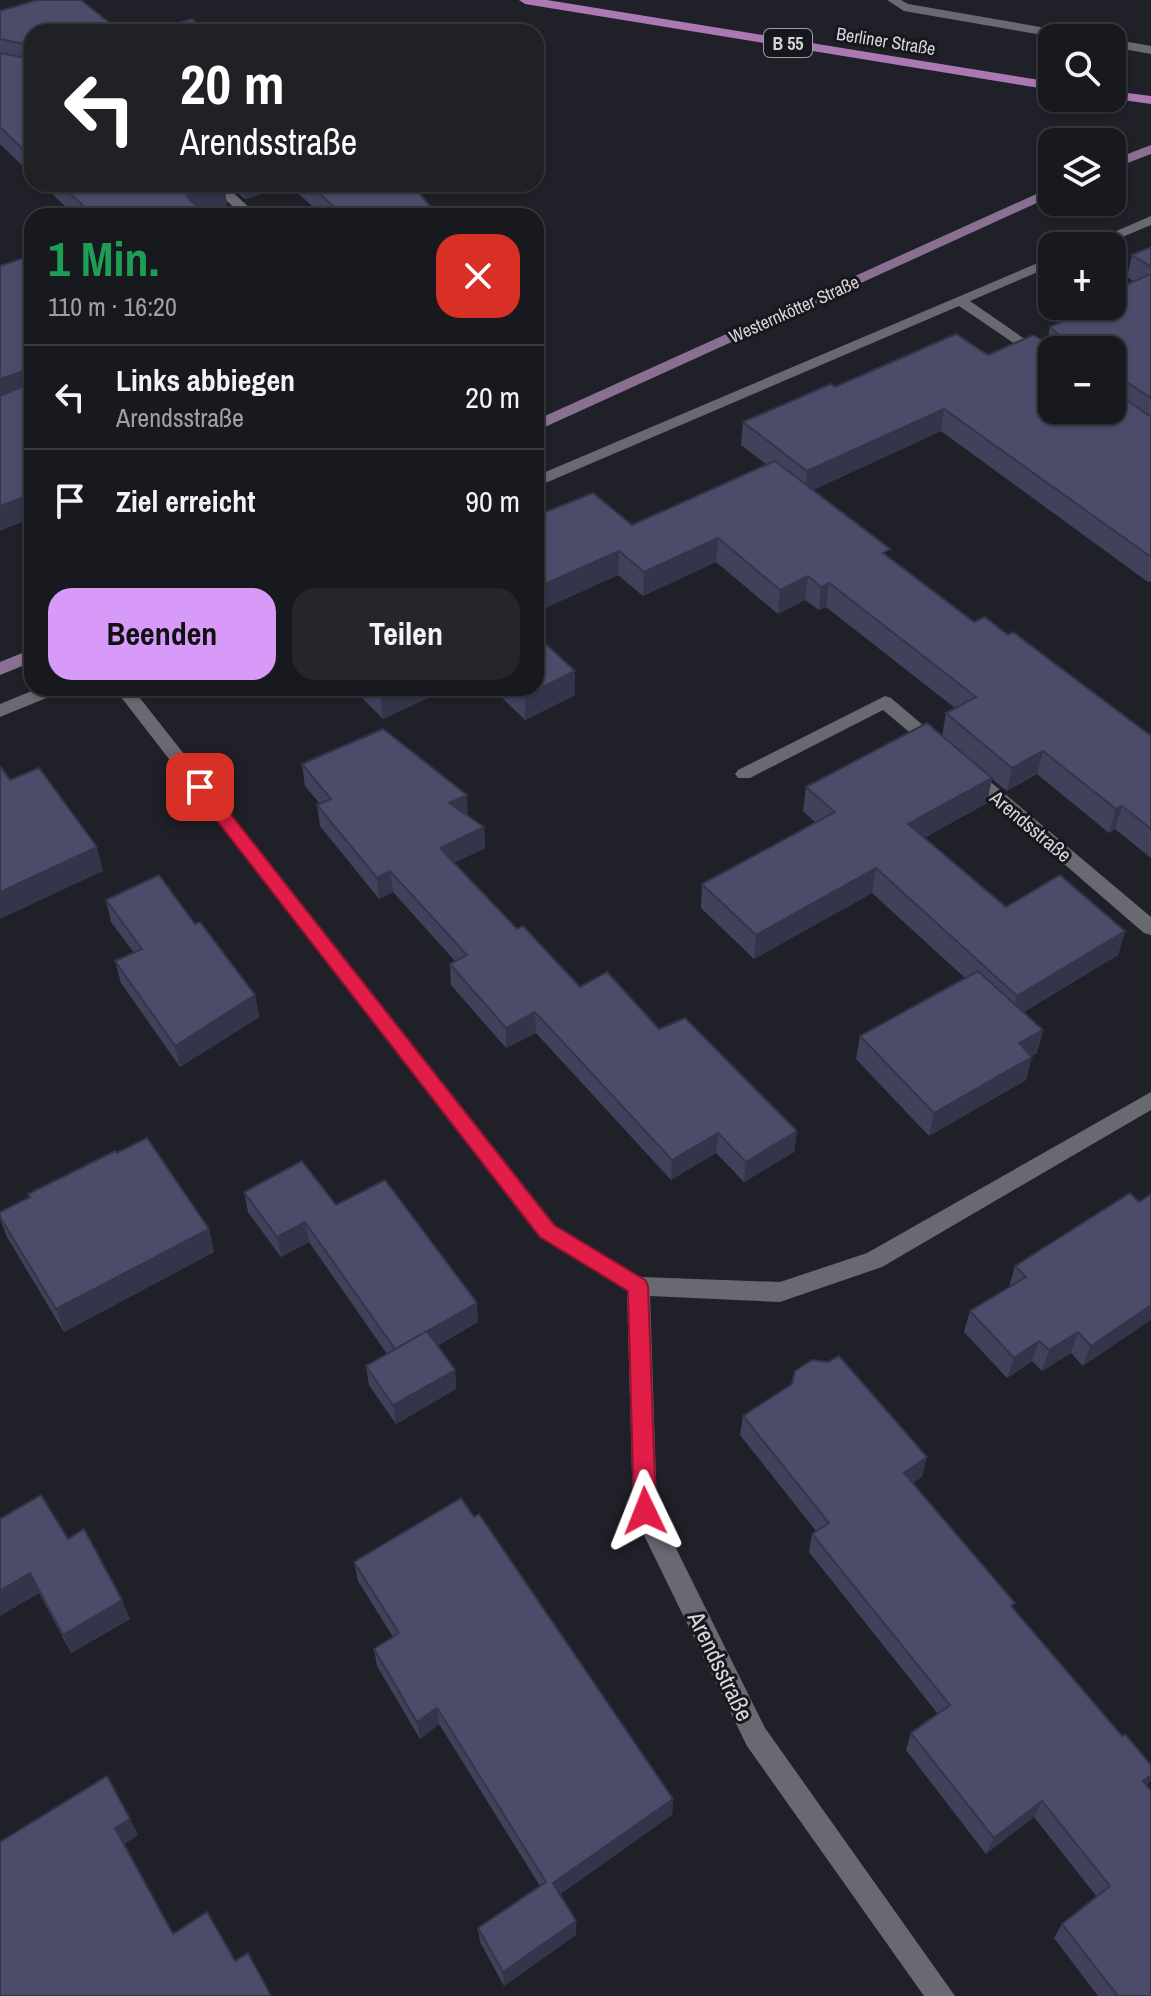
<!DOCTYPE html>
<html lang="de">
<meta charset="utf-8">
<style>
body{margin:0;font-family:"Archivo Narrow",sans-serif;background:#25262b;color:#f1f3f6;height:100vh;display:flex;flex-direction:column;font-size:30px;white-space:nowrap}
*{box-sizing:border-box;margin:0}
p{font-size:26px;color:#9fa0a4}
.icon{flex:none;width:44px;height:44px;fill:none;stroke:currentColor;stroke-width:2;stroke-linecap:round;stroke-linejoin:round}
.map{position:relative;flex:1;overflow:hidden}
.panel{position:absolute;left:24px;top:208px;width:520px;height:488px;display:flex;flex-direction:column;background:#18191e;border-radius:24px;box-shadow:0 2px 6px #0004,0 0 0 2px #36383c}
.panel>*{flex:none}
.guide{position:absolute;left:24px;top:24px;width:520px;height:168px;border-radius:24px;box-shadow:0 2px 6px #0004,0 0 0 2px #36383c;background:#202124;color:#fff;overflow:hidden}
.tools{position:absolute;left:1038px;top:24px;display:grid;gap:16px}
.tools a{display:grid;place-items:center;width:88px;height:88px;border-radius:16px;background:#18191e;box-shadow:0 2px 6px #0004,0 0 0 2px #36383c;font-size:40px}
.pin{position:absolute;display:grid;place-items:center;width:68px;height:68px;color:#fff;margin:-34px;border-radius:16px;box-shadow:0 4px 12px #0006}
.me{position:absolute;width:88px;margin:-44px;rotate:358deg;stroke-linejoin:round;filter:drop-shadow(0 0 6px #0008)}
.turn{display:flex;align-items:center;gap:28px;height:168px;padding:0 24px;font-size:36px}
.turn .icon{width:104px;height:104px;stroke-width:2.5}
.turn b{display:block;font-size:56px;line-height:68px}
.round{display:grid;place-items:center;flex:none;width:84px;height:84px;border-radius:24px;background:#25262b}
.headline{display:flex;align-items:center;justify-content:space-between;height:136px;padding:0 24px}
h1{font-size:48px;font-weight:800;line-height:60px;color:#1e9e55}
.action{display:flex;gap:16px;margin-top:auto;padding:16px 24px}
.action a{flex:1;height:92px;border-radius:24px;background:#d89af8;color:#111;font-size:32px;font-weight:800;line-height:92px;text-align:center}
.action a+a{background:#25262b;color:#f1f3f6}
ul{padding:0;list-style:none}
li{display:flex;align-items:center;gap:24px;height:104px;padding:0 24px;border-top:2px solid #36383c}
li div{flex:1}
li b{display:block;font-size:30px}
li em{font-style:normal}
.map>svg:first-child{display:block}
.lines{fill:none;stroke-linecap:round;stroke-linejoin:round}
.street{fill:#686971;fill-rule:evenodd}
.secondary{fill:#897092;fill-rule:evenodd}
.primary{fill:#ab78b4;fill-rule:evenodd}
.wall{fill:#40415b}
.shaded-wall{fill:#34354a}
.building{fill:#4a4c6a;stroke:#34354a;stroke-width:2}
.route{fill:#e11d48;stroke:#92132f;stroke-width:2}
.labels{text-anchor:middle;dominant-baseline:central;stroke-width:6;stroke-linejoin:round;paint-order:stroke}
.far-street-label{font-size:18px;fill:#d5d5da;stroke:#17171e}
.shield{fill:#17171e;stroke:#9c9ca2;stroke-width:2}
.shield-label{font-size:18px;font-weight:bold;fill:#d5d5da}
.street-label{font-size:20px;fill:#d5d5da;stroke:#17171e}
.near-street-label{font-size:24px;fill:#d5d5da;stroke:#17171e}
</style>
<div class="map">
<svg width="1151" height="1996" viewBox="0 0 1151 1996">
<rect width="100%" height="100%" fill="#202128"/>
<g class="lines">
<g class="street">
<path d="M887 0H901L908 4 1081 34 1087 38H1060L904 11Z"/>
<path d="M1112 39 1151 46V54L1112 47Z"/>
<path d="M209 184H224L258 216H243Z"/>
<path d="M1151 216V225L1101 246H1082Z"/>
<path d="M1052 257V266L970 301 1052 358V369L959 306 536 487V476Z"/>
<path d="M39 688H64L61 692 0 717V704Z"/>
<path d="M114 688H132L555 1225 641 1277 780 1282 867 1253 1151 1092V1110L882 1267 780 1302 650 1296 657 1510 765 1728 955 1996H924L747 1746 636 1519 633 1511 627 1291 539 1237Z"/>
<path d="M885 696 891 698 944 743 947 747 944 751H932L883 710 750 778H738L735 774 738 770Z"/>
<path d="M968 766 974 768 1151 917V935L1144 933 962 776 959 772 962 768Z"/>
</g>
<g class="secondary">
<path d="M1151 145V154L1112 169V160Z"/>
<path d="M1052 187V196L536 431V420Z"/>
<path d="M32 649V662L0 675V662Z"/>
</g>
<g class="primary">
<path d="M519 0H547L1052 82V90L525 4Z"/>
<path d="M1112 91 1151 96V104L1109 98H1112Z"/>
</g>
</g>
<g class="wall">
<path d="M0 11 32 32V175L0 144Z"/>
<path d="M42 184H224L227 205 204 213 206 216H75Z"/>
<path d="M228 184H412L438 216H323L289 185 245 199Z"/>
<path d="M1151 247V581L1148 582 941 431 813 490 889 557 974 622 1008 635 1151 736V858L1115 829 1109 833 1037 774 1007 791 992 779 987 803 924 838 1006 907 1125 931 1118 955 1023 1012 1043 1030 1037 1053 1032 1056 1026 1080 929 1136 856 1059 860 1036 965 978 872 893 754 959 701 908 702 884 816 823 803 811 806 787 942 736 946 713 955 708 826 607 819 610 805 600 778 614 716 562 643 596 618 575 536 612V516L632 525 767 465 741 445 743 422 835 387 1047 343 1050 327 1090 309V306H1112L1133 281 1127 277 1132 255Z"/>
<path d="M542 633V640L575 695 525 720 492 688H536Z"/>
<path d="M352 688H449L383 719Z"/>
<path d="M302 764 468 816 484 827 485 848 454 863 517 929 580 987 659 1029 797 1131 794 1152 744 1182 716 1153 671 1180 536 1033 506 1048 451 985 450 964 455 961 393 892 379 899 320 826 317 805 320 804 305 786Z"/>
<path d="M106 900 195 924 255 995 259 1017 180 1067 121 983 115 961 134 953 111 922Z"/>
<path d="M244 1192 336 1205 478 1322 437 1346 455 1370 456 1389 396 1424 369 1385 366 1366 387 1354 309 1242 281 1257 248 1212Z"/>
<path d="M28 1194 209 1229 214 1252 64 1332 7 1237 0 1219V1212L29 1197Z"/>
<path d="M1151 1194 1083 1366 1071 1353 1042 1371 1032 1361 1007 1378 964 1332 970 1311 1009 1287 1015 1266 1139 1202Z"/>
<path d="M743 1416 922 1477 912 1483 1013 1608 1147 1786 1151 1996H1098L1054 1938 1062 1924 1097 1897 1034 1817 986 1854 906 1750 911 1733 938 1714 809 1552 812 1534 816 1531 740 1435Z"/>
<path d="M68 1539 130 1619 71 1653 39 1593 0 1616Z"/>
<path d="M354 1562 673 1799 672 1815 560 1894 576 1935 504 1986 480 1942 478 1928 540 1886 439 1724 420 1739 377 1666 374 1649 393 1637 358 1581Z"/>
</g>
<g class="shaded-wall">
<path d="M224 184 227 205 194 216 186 196Z"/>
<path d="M243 184H289V185L245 199Z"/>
<path d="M26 370 31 392 0 404V379Z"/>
<path d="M1115 377H1119L1114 400H1112V386Z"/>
<path d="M944 409 941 431 804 494 807 471Z"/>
<path d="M32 494V518L0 531V506Z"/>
<path d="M718 538 716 562 643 596 644 572Z"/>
<path d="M619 551 618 575 536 612V588Z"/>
<path d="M808 576 805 600 778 614 780 590Z"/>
<path d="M829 583 826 607 819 610 821 587Z"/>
<path d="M575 671V695L525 720V696Z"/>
<path d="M395 688H449L383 719 380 695Z"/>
<path d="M1043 751 1037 774 1007 791 1012 768Z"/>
<path d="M992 778 987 803 904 849 908 824Z"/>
<path d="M467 795 468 816 449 803Z"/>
<path d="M1122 806 1115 829 1109 833 1116 809Z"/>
<path d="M484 827 485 848 441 869 440 848Z"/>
<path d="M97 847 103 871 0 919V892Z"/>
<path d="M876 868 872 893 754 959 756 935Z"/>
<path d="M390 871 393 892 379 899 377 878Z"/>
<path d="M1125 931 1118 955 1011 1020 1017 996Z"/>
<path d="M255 995 259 1017 180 1067 175 1046Z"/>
<path d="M535 1012 536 1033 506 1048V1028Z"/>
<path d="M1043 1030 1037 1053 1013 1067 1019 1043Z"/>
<path d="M1032 1057 1026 1080 929 1136 934 1113Z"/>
<path d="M797 1131 794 1152 744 1182 746 1162Z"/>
<path d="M718 1133 716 1153 671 1180 672 1160Z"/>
<path d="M305 1222 309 1242 281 1257 277 1237Z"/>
<path d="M209 1229 214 1252 64 1332 56 1309Z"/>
<path d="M477 1303 478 1322 398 1368 395 1349Z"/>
<path d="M1151 1305V1320L1083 1366 1091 1346Z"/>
<path d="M1078 1332 1071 1353 1042 1371 1049 1350Z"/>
<path d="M1039 1341 1032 1361 1007 1378 1014 1358Z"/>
<path d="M455 1370 456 1389 396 1424 393 1405Z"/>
<path d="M927 1457 922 1477 899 1493 904 1473Z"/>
<path d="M30 1573 39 1593 0 1616V1591Z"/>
<path d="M122 1600 130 1619 71 1653 63 1635Z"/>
<path d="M437 1708 439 1724 420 1739 417 1722Z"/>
<path d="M1151 1775V1780L1146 1787 1143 1781Z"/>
<path d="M673 1799 672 1815 553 1898V1883Z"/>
<path d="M1042 1801 1034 1817 986 1854 994 1838Z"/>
<path d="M130 1819 138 1835 123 1845 115 1828Z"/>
<path d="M576 1921V1935L504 1986 503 1972Z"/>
</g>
<g class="building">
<path d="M37 0H81L121 32H32V158L0 127V53L27 58 31 55 30 45 0 39V11Z"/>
<path d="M192 19 208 32H146Z"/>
<path d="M60 184H223L186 196 205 214 200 216H94Z"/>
<path d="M309 184H412L438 216H344Z"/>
<path d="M1151 247V267L1132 255Z"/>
<path d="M32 255V494L0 506V396L29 384 30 373 26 370 0 379V266Z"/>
<path d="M1151 274V398L1119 377H1115L1114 384 1112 386V350H1052V410H1112V390L1151 417V557L944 409 807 471 743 422 831 384 835 387 956 334 988 355 1033 335 1057 349 1060 336 1050 327 1097 306H1112V291Z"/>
<path d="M775 461 890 549 883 553 974 622 985 617 1008 635 1013 632 1151 736V829L1122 806 1116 809 1043 751 1012 768 946 713 976 697 829 583 821 587 808 576 780 590 718 538 644 572 619 551 536 588V516L593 493 632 525Z"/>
<path d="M536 628 542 633 537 636 575 671 525 696 516 688H536Z"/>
<path d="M373 688H395L380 695Z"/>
<path d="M927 723 992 778 908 824 1006 907 1060 875 1125 931 1017 996 876 868 756 935 702 884 835 812 806 787Z"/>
<path d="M383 729 467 795 449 803 484 827 440 848 517 929 523 926 580 987 607 972 659 1029 685 1018 797 1131 746 1162 718 1133 672 1160 535 1012 506 1028 450 964 467 955 390 871 377 878 317 805 331 799 302 764Z"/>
<path d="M0 766 10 780 39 768 97 847 0 892Z"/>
<path d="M159 875 195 924 200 922 255 995 175 1046 115 961 142 949 106 900Z"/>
<path d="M978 971 1043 1030 1019 1043 1032 1057 934 1113 860 1036Z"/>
<path d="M147 1138 209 1229 56 1309 0 1217V1212L30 1197 28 1194 115 1151 117 1153Z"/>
<path d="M302 1161 336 1205 385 1180 477 1303 395 1349 305 1222 277 1237 244 1192Z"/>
<path d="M1130 1193 1139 1202 1151 1194V1305L1091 1346 1078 1332 1049 1350 1039 1341 1014 1358 970 1311 1026 1277 1015 1266Z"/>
<path d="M427 1331 455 1370 393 1405 366 1366Z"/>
<path d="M839 1356 927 1457 904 1473 1015 1603 1011 1606 1122 1736 1125 1734 1151 1765V1775L1143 1781 1151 1791V1996H1118L1062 1924 1110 1886 1042 1801 994 1838 911 1733 950 1705 812 1534 829 1523 743 1416 792 1384 795 1371 812 1360 828 1362Z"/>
<path d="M41 1495 68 1539 84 1529 122 1600 63 1635 30 1573 0 1591V1519Z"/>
<path d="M461 1498 474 1517 479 1514 673 1799 553 1883 576 1921 503 1972 478 1928 546 1882 437 1708 417 1722 374 1649 399 1633 354 1562Z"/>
<path d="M107 1776 130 1819 115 1828 173 1934 207 1912 235 1961 248 1953 271 1996H0V1842Z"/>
</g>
<path class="route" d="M200 781 206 783 554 1225 645 1280 648 1286 656 1511 653 1518 645 1521 637 1518 634 1511 628 1291 540 1237 194 791 191 787 194 783Z"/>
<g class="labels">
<g class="far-street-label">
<text transform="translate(886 41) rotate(9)">Berliner Straße</text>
<text transform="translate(794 309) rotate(-24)">Westernkötter Straße</text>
</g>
<rect class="shield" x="764" y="29" width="48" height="28" rx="6"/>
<g class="shield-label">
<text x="788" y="43">B 55</text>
</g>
<g class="street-label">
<text transform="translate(1031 826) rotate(40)">Arendsstraße</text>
</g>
<g class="near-street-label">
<text transform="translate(721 1666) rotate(64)">Arendsstraße</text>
</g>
</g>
</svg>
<div class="tools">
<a><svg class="icon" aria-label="search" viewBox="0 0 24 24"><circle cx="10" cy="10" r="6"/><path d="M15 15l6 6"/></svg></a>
<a><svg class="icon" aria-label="layers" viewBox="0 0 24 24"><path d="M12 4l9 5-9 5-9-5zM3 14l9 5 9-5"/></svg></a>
<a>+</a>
<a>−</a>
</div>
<div class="pin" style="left:200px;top:787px;background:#d93025"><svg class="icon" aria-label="arrive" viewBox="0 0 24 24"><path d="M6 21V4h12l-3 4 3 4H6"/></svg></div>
<svg class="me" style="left:645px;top:1511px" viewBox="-20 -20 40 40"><path d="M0-17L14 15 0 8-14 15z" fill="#e11d48" stroke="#fff" stroke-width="4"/></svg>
<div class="guide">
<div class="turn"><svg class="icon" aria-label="left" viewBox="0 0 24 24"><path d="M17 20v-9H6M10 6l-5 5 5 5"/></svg><div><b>20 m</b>Arendsstraße</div></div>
</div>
<section class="panel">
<div class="headline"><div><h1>1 Min.</h1><p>110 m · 16:20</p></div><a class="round" style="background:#d93025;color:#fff"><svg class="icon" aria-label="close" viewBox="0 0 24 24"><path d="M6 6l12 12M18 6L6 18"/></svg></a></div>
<ul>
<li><svg class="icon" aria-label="left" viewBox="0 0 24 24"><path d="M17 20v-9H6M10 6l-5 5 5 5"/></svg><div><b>Links abbiegen</b><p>Arendsstraße</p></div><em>20 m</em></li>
<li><svg class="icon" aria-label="arrive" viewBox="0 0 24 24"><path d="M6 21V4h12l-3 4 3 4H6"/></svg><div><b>Ziel erreicht</b></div><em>90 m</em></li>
</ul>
<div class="action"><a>Beenden</a><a>Teilen</a></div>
</section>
</div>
